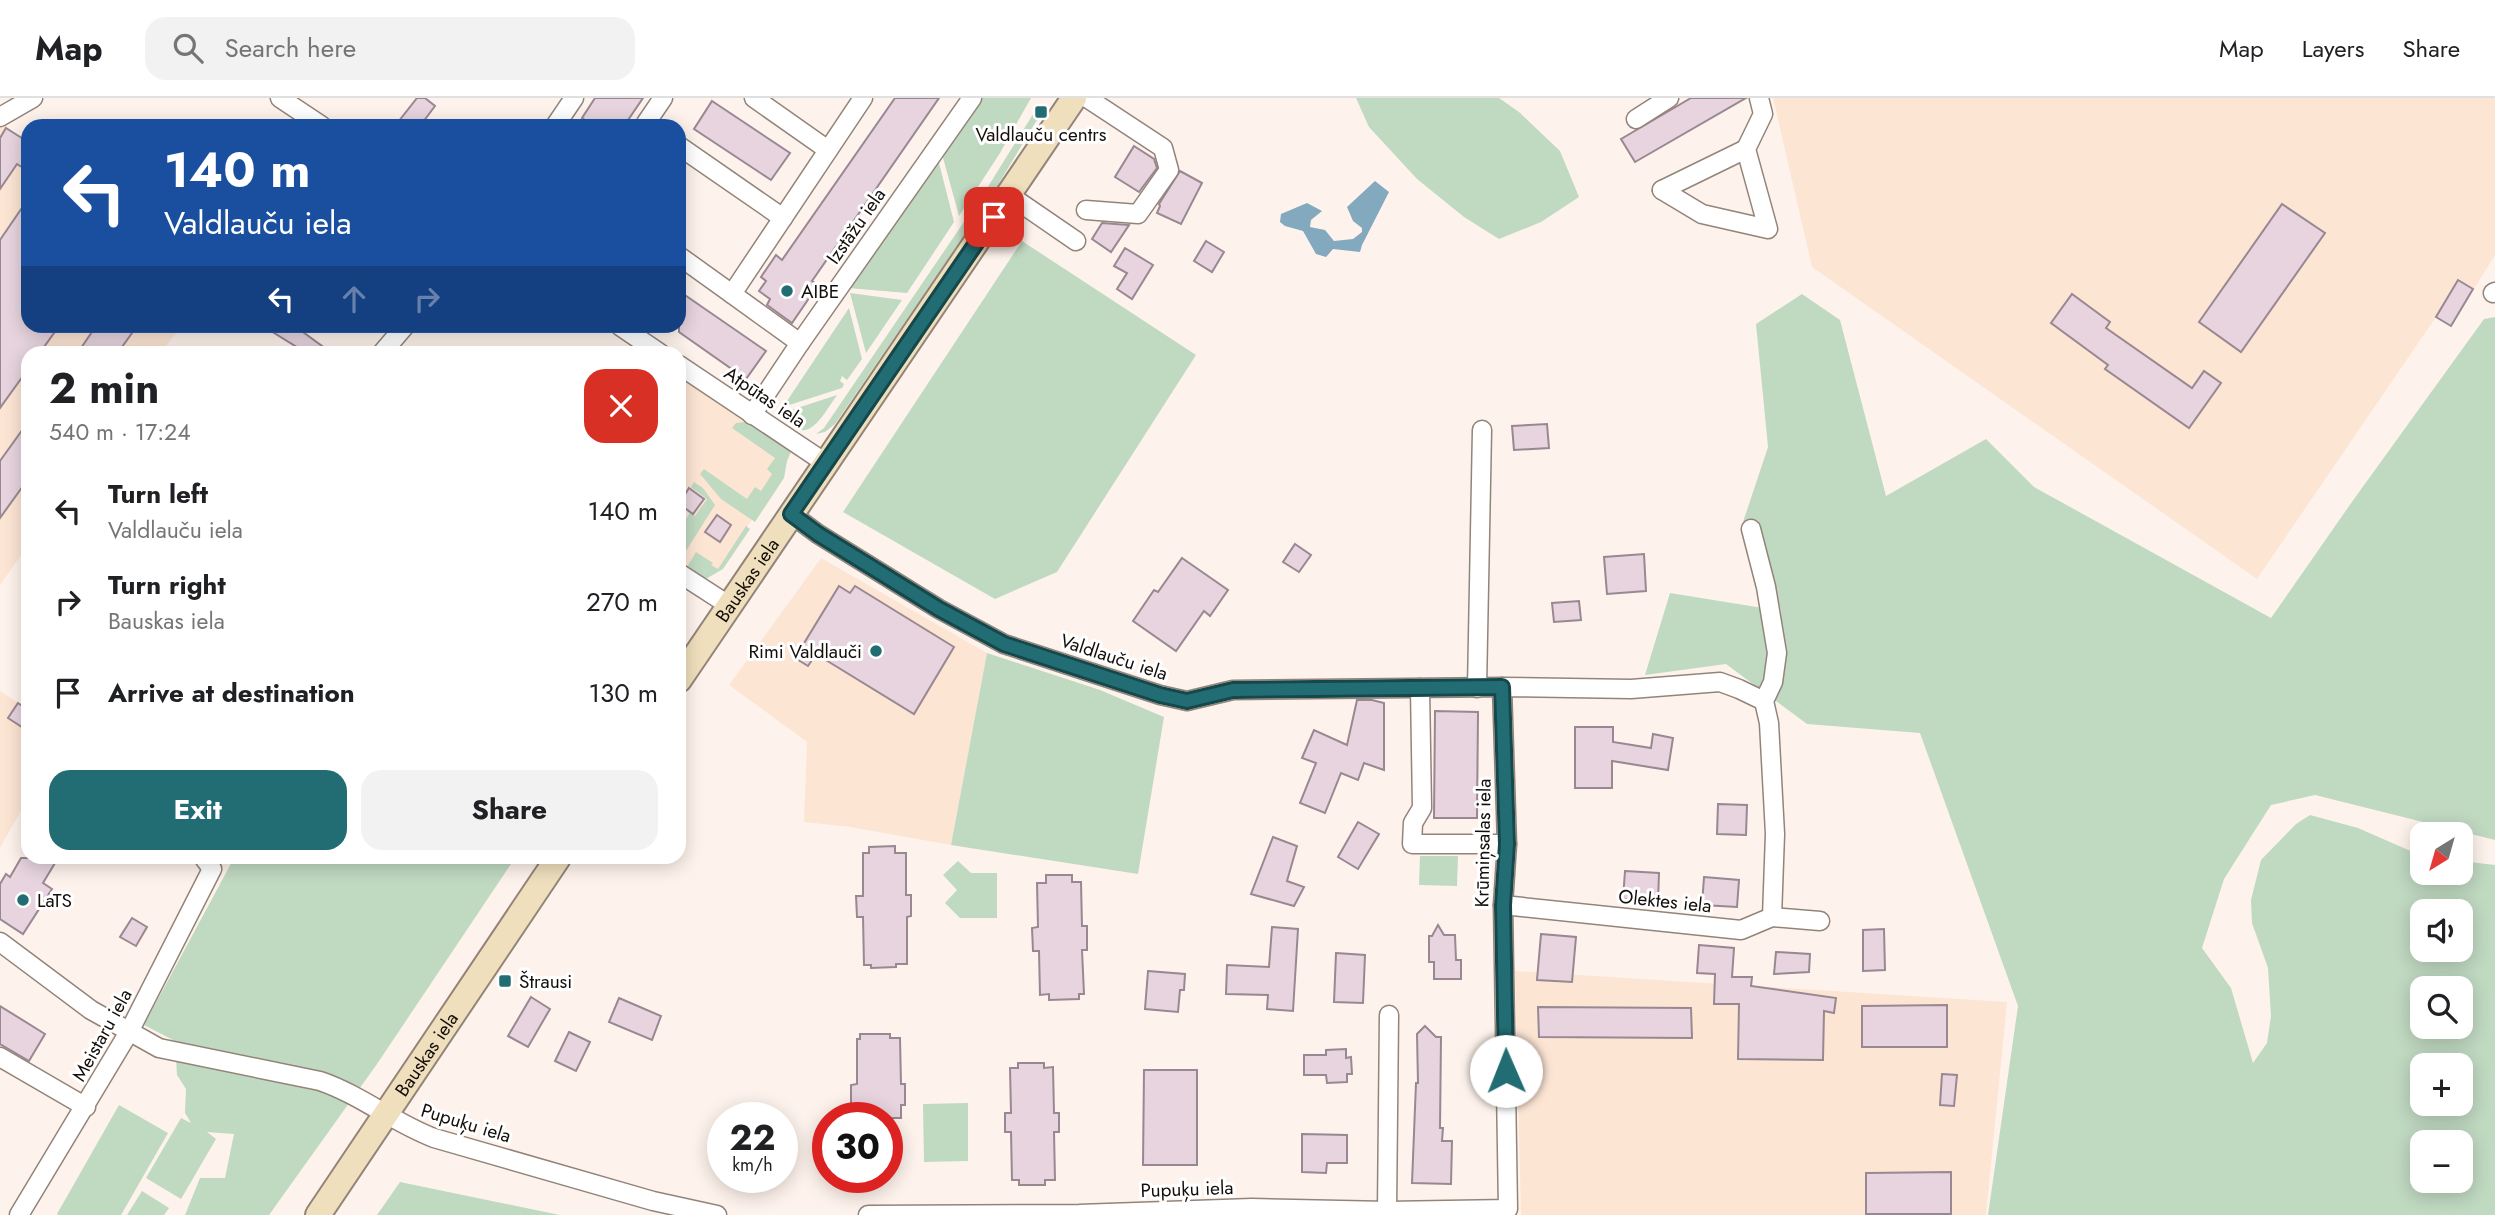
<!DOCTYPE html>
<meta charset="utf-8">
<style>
body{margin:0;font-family:Jost,sans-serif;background:#f2f2f2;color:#202124;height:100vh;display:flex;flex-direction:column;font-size:26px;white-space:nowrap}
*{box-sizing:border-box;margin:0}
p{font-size:23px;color:#757577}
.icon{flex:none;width:38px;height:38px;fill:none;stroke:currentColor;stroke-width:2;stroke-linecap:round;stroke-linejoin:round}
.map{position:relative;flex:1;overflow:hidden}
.sheet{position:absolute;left:21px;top:248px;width:665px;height:518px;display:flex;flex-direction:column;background:#fff;border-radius:21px;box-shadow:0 4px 18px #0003}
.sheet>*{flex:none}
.top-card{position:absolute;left:21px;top:21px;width:665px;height:214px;border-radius:21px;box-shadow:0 4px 18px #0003;background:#1a4fa0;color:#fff;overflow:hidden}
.needle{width:46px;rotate:217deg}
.fabs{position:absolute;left:2410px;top:724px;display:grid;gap:14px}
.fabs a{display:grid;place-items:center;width:63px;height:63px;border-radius:14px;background:#fff;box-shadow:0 4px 18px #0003;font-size:35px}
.speed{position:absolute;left:707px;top:1004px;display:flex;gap:14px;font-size:35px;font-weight:700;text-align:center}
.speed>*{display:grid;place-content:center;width:91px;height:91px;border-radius:50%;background:#fff;box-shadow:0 4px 18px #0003;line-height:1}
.speed small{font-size:18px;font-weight:400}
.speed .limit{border:10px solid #d22;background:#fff;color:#111}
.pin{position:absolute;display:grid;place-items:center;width:60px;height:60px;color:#fff;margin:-30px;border-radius:14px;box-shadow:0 4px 10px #0006}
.me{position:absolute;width:77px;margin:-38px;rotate:359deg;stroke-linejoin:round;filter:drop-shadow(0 0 5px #0008)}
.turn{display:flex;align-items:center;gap:24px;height:147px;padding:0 28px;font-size:32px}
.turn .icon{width:91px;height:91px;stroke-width:2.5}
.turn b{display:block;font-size:49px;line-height:60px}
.lanes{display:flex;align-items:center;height:66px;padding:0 28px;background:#0003;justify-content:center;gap:35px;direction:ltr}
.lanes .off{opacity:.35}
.round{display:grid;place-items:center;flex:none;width:74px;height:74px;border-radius:21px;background:#f2f2f2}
.head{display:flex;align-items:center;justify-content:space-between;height:119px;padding:0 28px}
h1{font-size:42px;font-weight:700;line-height:52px}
.cta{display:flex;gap:14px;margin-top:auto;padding:14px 28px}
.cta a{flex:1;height:80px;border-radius:21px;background:#226d73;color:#fff;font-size:28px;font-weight:700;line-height:80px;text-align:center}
.cta a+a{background:#f2f2f2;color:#202124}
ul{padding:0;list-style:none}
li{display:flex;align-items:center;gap:21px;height:91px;padding:0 28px}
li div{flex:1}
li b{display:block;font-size:26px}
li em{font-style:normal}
header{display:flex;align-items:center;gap:42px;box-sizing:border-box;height:98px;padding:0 35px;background:#fff;border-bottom:2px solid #e0e0e0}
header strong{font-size:33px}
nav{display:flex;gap:38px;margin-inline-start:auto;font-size:24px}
.search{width:490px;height:63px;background:#f2f2f2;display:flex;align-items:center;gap:18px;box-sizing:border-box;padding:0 24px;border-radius:21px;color:#757577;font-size:26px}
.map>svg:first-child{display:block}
.built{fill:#fde5d4}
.green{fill:#c0d9c1;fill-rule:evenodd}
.water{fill:#82a9be}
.building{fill:#e7d4de;stroke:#998791;stroke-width:2}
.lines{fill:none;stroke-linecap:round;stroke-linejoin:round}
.minor-casing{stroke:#938479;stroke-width:21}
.secondary-casing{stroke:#938479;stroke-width:28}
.minor{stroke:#fff;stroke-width:18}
.secondary{stroke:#efdfbd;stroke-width:24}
.route-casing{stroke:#16474b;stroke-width:18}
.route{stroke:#226d73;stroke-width:12}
.poi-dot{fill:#226d73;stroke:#fff;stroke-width:2.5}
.labels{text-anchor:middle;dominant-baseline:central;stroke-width:6;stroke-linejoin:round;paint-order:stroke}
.poi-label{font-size:19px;fill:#140e0a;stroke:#fff;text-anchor:start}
.street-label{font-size:19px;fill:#140e0a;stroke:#fff}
</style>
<header>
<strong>Map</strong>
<div class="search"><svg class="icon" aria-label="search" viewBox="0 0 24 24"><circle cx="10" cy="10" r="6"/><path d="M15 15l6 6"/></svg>Search here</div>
<nav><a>Map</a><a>Layers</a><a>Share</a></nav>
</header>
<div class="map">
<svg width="2495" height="1117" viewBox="0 0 2495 1117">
<rect width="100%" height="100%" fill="#fef3ec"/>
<g class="built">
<path d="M1773 0H2495V157L2451 228 2436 219 2257 481 1812 169Z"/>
<path d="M0 24 28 44V228H181L161 255 28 256V447L0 487Z"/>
<path d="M679 259 799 338 779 380 721 469 703 482 679 467Z"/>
<path d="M821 460 987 555 951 747 850 729 804 724 807 644 729 587Z"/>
<path d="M0 593 18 605 8 620 28 633V700L0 750Z"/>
<path d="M1515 873 2007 904 1986 1117H1521Z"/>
</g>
<g class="green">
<path d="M981 0H1031L1000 55 959 118 942 56Z"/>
<path d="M1356 0H1499L1519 14 1560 53 1579 99 1541 124 1499 141 1464 119 1417 81 1369 29Z"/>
<path d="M1035 13 1040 17 990 100 835 326 825 334 816 336 824 330 989 87Z"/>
<path d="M938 61 954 124 907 195 848 190Z"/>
<path d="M1022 143 1196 257 1057 474 995 501 843 414Z"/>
<path d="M850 195 902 202 866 255Z"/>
<path d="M1802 196 1840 222 1886 398 1986 341 2034 389 2271 520 2354 401 2484 221 2495 219V742L2315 697 2271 707 2224 781 2202 850 2231 890 2253 965 2267 945 2271 918 2268 870 2252 825 2251 802 2261 762 2296 726 2310 717 2358 730 2422 758V775H2460L2461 763 2495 767V1117H1988L2018 908 1920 635 1807 626 1726 566 1645 577 1670 495 1781 513 1743 424 1768 349 1756 226ZM2422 814H2460V852H2422ZM2422 891H2460V929H2422ZM2422 968H2460V1006H2422ZM2422 1045H2460V1083H2422Z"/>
<path d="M849 210 862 261 847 282 842 278 840 283 844 286 842 290 783 309Z"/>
<path d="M837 297C821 320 805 353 782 315Z"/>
<path d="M746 324 791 353 787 363 784 380 755 424 721 401 700 376 704 371 747 401 755 389 761 393 772 376 767 371 775 360 732 330 736 325Z"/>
<path d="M694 384 703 390 715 407 679 464V430L690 415 695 418 707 401 691 389Z"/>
<path d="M746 428 750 431 723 471 704 482 686 471 696 454 713 465 711 467 718 471Z"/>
<path d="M987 555 1100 592 1164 619 1138 776 951 747Z"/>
<path d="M1420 758H1458L1457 788 1419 787Z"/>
<path d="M234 760H515L377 966 269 1117H185L200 1080H225L234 1036 207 1034 216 1041 181 1101 146 1080 181 1020 191 1025 185 1015 186 991 177 977 175 943 144 927Z"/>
<path d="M958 763 971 775H997V820H960L945 805 957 792 943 777Z"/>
<path d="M968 1005V1063L924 1064 923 1006Z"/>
<path d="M119 1007 168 1035 121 1117H58L57 1116Z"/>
<path d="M400 1084 560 1117H377Z"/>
<path d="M142 1093 169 1110 164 1117H127Z"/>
</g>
<path class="water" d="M1375 83 1389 94 1362 147 1360 154 1333 151 1326 159 1316 156 1303 133 1285 128 1280 124 1281 116 1307 105 1322 113 1311 122 1310 129 1325 132 1334 143 1353 141 1362 134V130L1353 123 1347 109Z"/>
<g class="building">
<path d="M417 0H425L435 8 420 28H395Z"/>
<path d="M595 0H643L624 28H594L582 20Z"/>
<path d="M895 0H939L812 183 818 187 792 225 767 207 770 201 759 193 766 183 761 179 776 157 782 162Z"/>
<path d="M1691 0H1746L1635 64 1621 41Z"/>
<path d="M712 3 790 55 771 82 694 31Z"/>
<path d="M6 30 28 44V73L17 66 0 91V40Z"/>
<path d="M1134 48 1154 61 1157 70 1139 94 1115 79Z"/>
<path d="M1180 73 1202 85 1181 126 1157 115 1160 108 1159 106Z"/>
<path d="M28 101V228H59L39 256H28V271L0 310V142Z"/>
<path d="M2282 106 2325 135 2241 254 2199 224Z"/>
<path d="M1102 125 1129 127 1111 154 1092 141Z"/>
<path d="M1206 143 1224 154 1212 174 1194 163Z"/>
<path d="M1125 150 1153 167 1132 201 1117 191 1127 175 1114 168Z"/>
<path d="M2458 182 2473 191 2451 228 2436 219Z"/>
<path d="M679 193 766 253 746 281 679 234Z"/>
<path d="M2072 196 2110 224 2106 230 2192 290 2204 273 2221 285 2189 330 2105 271 2108 267 2051 225Z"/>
<path d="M96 228H137L117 256H77Z"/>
<path d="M263 228H308L303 234 333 256H308Z"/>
<path d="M28 324V381L0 420V363Z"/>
<path d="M1547 326 1549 350 1514 352 1512 328Z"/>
<path d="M689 390 704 401 693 416 679 406Z"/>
<path d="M717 417 731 427 720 444 705 434Z"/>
<path d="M1295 446 1311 457 1299 474 1283 464Z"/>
<path d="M1644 456 1646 493 1607 496 1604 459Z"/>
<path d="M1182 460 1228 492 1210 518 1204 513 1176 553 1133 523 1154 492 1158 494Z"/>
<path d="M839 488 850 495 855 488 954 549 914 616 816 556 808 568 795 560Z"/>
<path d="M1579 503 1581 522 1554 524 1552 505Z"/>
<path d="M1357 602H1372L1384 605V672L1364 665 1358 682 1341 675 1325 715 1300 705 1316 665 1302 660 1314 632 1347 647Z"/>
<path d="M18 605 28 612V633L8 620Z"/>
<path d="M1435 613 1478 614 1477 720H1434Z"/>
<path d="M1575 629H1613V644L1651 650 1653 636 1673 640 1668 672 1612 663V690H1575Z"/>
<path d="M1718 706 1747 707 1746 737 1717 736Z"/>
<path d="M1358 724 1379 736 1358 771 1338 759Z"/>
<path d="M1273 739 1297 748 1287 783 1304 789 1294 808 1251 796Z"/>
<path d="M895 748V755H906V797H911V818L907 819V866H896V869L871 870V867H864L863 819H857L856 798H863V755H869V749Z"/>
<path d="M21 760H58L43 785 52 791 23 836 0 821V786L6 776 10 779Z"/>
<path d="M1625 773 1659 775 1658 804 1623 801Z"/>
<path d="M1046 777H1072V784H1081L1082 828H1087V852H1082L1084 896H1079V901L1049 902V896L1040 897 1039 853H1033L1032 830 1038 829 1037 785H1046Z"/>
<path d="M1704 779 1739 782 1737 809 1702 807Z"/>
<path d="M132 820 147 829 136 848 120 839Z"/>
<path d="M1438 827 1444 837H1455L1456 862H1461V881H1434V864H1429V838H1432Z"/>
<path d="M1272 829 1298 831 1293 913 1267 911 1268 897 1226 896 1227 867 1269 869Z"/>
<path d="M1884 831 1885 872 1863 873V832Z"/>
<path d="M1541 836 1576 839 1572 884 1537 882Z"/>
<path d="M1699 847 1734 850 1732 879H1752L1751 888 1836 900 1834 915 1824 913 1823 962 1738 961 1739 906H1714L1715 876 1697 875Z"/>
<path d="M1776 854 1810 856 1809 874 1774 876Z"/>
<path d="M1336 855 1365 857 1363 905 1334 904Z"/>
<path d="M1148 873 1185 876 1184 892H1180L1178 914 1145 911Z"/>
<path d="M531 899 550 911 528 949 508 938Z"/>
<path d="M619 900 661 918 652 942 609 924Z"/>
<path d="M1947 907V949H1862V908Z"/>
<path d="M0 908 45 936 29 963 0 946Z"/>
<path d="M1538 909 1691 910 1692 940 1539 939Z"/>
<path d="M1425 928 1436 939H1441L1440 1030H1443L1442 1043H1452L1451 1086 1412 1085 1416 985H1418L1417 936Z"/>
<path d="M569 934 590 944 576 973 555 963Z"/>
<path d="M860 936H890V940H900L901 986H905V1007H901V1020H858L857 1008H851V987L857 986V941H860Z"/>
<path d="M1346 951V960L1351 959 1352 976H1347V984L1327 985 1326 977H1304V957H1326V952Z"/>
<path d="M1018 965H1044V970L1053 969 1054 1015H1059V1034H1054L1055 1082H1045V1087H1019V1082H1012L1011 1034H1005V1015H1011L1010 970H1018Z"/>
<path d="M1144 972H1197V1067H1143Z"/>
<path d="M1942 976 1957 977 1954 1008 1940 1007Z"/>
<path d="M1302 1036 1347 1037V1065H1327L1326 1075 1302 1074Z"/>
<path d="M1951 1074V1116H1866V1075Z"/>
</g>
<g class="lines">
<defs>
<g id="minor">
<path d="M280 0 322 28"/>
<path d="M754 0 828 52"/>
<path d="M0 19 33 0"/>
<path d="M1636 21 1669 0"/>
<path d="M555 28 574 0"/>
<path d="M650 28 646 25 663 0"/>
<path d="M679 48 783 120"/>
<path d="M1662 92 1702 116 1768 131 1746 51 1763 16 1759 0"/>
<path d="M1662 92 1746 51"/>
<path d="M1009 97 1076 143"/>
<path d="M1086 112 1138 116 1169 72 1163 50 1087 0"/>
<path d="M679 158 732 196"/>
<path d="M2493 195 2495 194"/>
<path d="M620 228 661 256"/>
<path d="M800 245 732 196 863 0"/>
<path d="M381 256 405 228"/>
<path d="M679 267 827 366"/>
<path d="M752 317 800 245 972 0"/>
<path d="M791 416 818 436 939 511 1004 546 1160 597 1187 603 1233 592 1502 589 1631 591 1720 584 1739 591 1764 603"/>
<path d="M1751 431 1766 489 1777 555 1773 584 1764 603 1769 625 1775 736 1772 819"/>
<path d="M679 475 730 508"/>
<path d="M1420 590 1422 710 1413 725 1412 746H1507"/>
<path d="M1477 590 1482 332"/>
<path d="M1503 807 1741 832 1772 819 1820 823"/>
<path d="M0 844 91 912 159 950 320 983C361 997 394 1025 434 1040L653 1103 717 1117"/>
<path d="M0 959 86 1009"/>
<path d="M1387 1113 1389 917"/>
<path d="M19 1117 129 934 212 771 204 760"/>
<path d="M868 1117 1079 1116 1252 1110 1387 1113 1508 1111 1503 807 1507 746 1502 589"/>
</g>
<g id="secondary">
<path id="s1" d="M679 582 1074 0"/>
<path id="s2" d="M318 1117 558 760"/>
</g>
</defs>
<use href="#minor" class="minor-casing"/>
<use href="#secondary" class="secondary-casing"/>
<use href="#minor" class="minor"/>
<use href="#secondary" class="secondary"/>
</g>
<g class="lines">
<defs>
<path id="route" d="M994 119 791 416 818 436 939 511 1004 546 1160 597 1187 603 1233 592 1502 589 1507 746 1503 807 1506 973"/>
</defs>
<use href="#route" class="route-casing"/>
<use href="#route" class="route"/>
</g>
<g class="poi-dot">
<rect x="1034" y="7" width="14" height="14" rx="3.5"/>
<circle cx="787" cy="193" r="7"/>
<circle cx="876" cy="553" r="7"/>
<circle cx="23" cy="802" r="7"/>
<rect x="498" y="876" width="14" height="14" rx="3.5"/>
</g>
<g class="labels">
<g class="poi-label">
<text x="1041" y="36" text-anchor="middle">Valdlauču centrs</text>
<text x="801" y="193">AIBE</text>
<text x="862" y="553" text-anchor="end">Rimi Valdlauči</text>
<text x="37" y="802">LaTS</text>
<text x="519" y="883">Štrausi</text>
</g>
<g class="street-label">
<text transform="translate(856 128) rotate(-55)">Izstāžu iela</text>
<text transform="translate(765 299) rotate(34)">Atpūtas iela</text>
<text stroke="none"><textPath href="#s1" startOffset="121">Bauskas iela</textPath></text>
<text transform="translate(1114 559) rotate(18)">Valdlauču iela</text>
<text transform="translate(1483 745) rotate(-89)">Krūmiņsalas iela</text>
<text transform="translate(1665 803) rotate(6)">Olektes iela</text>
<text transform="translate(102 937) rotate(-61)">Meistaru iela</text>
<text stroke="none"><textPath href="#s2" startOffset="194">Bauskas iela</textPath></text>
<text transform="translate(466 1025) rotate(17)">Pupuķu iela</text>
<text transform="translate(1187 1091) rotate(-2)">Pupuķu iela</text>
</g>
</g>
</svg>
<div class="fabs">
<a><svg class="needle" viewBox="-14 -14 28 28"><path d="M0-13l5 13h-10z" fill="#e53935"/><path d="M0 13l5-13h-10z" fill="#757577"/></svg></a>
<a><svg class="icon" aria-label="sound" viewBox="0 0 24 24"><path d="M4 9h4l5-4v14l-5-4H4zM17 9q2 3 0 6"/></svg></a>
<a><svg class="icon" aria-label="search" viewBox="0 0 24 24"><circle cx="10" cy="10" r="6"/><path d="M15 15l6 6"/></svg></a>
<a>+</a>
<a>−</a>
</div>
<div class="speed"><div>22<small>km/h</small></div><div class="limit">30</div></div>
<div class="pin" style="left:994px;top:119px;background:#d93025"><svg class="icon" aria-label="arrive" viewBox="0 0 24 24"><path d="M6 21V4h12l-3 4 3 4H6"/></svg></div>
<svg class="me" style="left:1506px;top:973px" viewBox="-20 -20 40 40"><circle r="19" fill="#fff"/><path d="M0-13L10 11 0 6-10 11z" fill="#226d73"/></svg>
<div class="top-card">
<div class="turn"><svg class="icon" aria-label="left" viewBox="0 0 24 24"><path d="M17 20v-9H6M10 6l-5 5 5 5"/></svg><div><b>140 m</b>Valdlauču iela</div></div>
<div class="lanes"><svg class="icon" aria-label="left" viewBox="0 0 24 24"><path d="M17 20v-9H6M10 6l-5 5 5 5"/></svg><svg class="icon off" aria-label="ahead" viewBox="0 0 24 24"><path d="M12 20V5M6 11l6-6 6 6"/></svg><svg class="icon off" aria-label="right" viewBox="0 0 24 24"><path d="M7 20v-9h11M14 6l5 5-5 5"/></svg></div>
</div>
<section class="sheet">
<div class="head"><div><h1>2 min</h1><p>540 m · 17:24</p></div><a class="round" style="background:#d93025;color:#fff"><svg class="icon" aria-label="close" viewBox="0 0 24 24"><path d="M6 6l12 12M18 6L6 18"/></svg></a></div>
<ul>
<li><svg class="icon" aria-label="left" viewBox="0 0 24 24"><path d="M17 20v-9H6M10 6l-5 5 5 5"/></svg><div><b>Turn left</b><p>Valdlauču iela</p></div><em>140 m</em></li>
<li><svg class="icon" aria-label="right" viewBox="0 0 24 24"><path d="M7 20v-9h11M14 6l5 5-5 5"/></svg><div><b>Turn right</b><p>Bauskas iela</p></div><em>270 m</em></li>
<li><svg class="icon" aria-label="arrive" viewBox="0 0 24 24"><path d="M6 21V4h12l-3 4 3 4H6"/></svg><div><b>Arrive at destination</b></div><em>130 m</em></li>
</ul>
<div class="cta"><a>Exit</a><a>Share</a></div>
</section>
</div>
